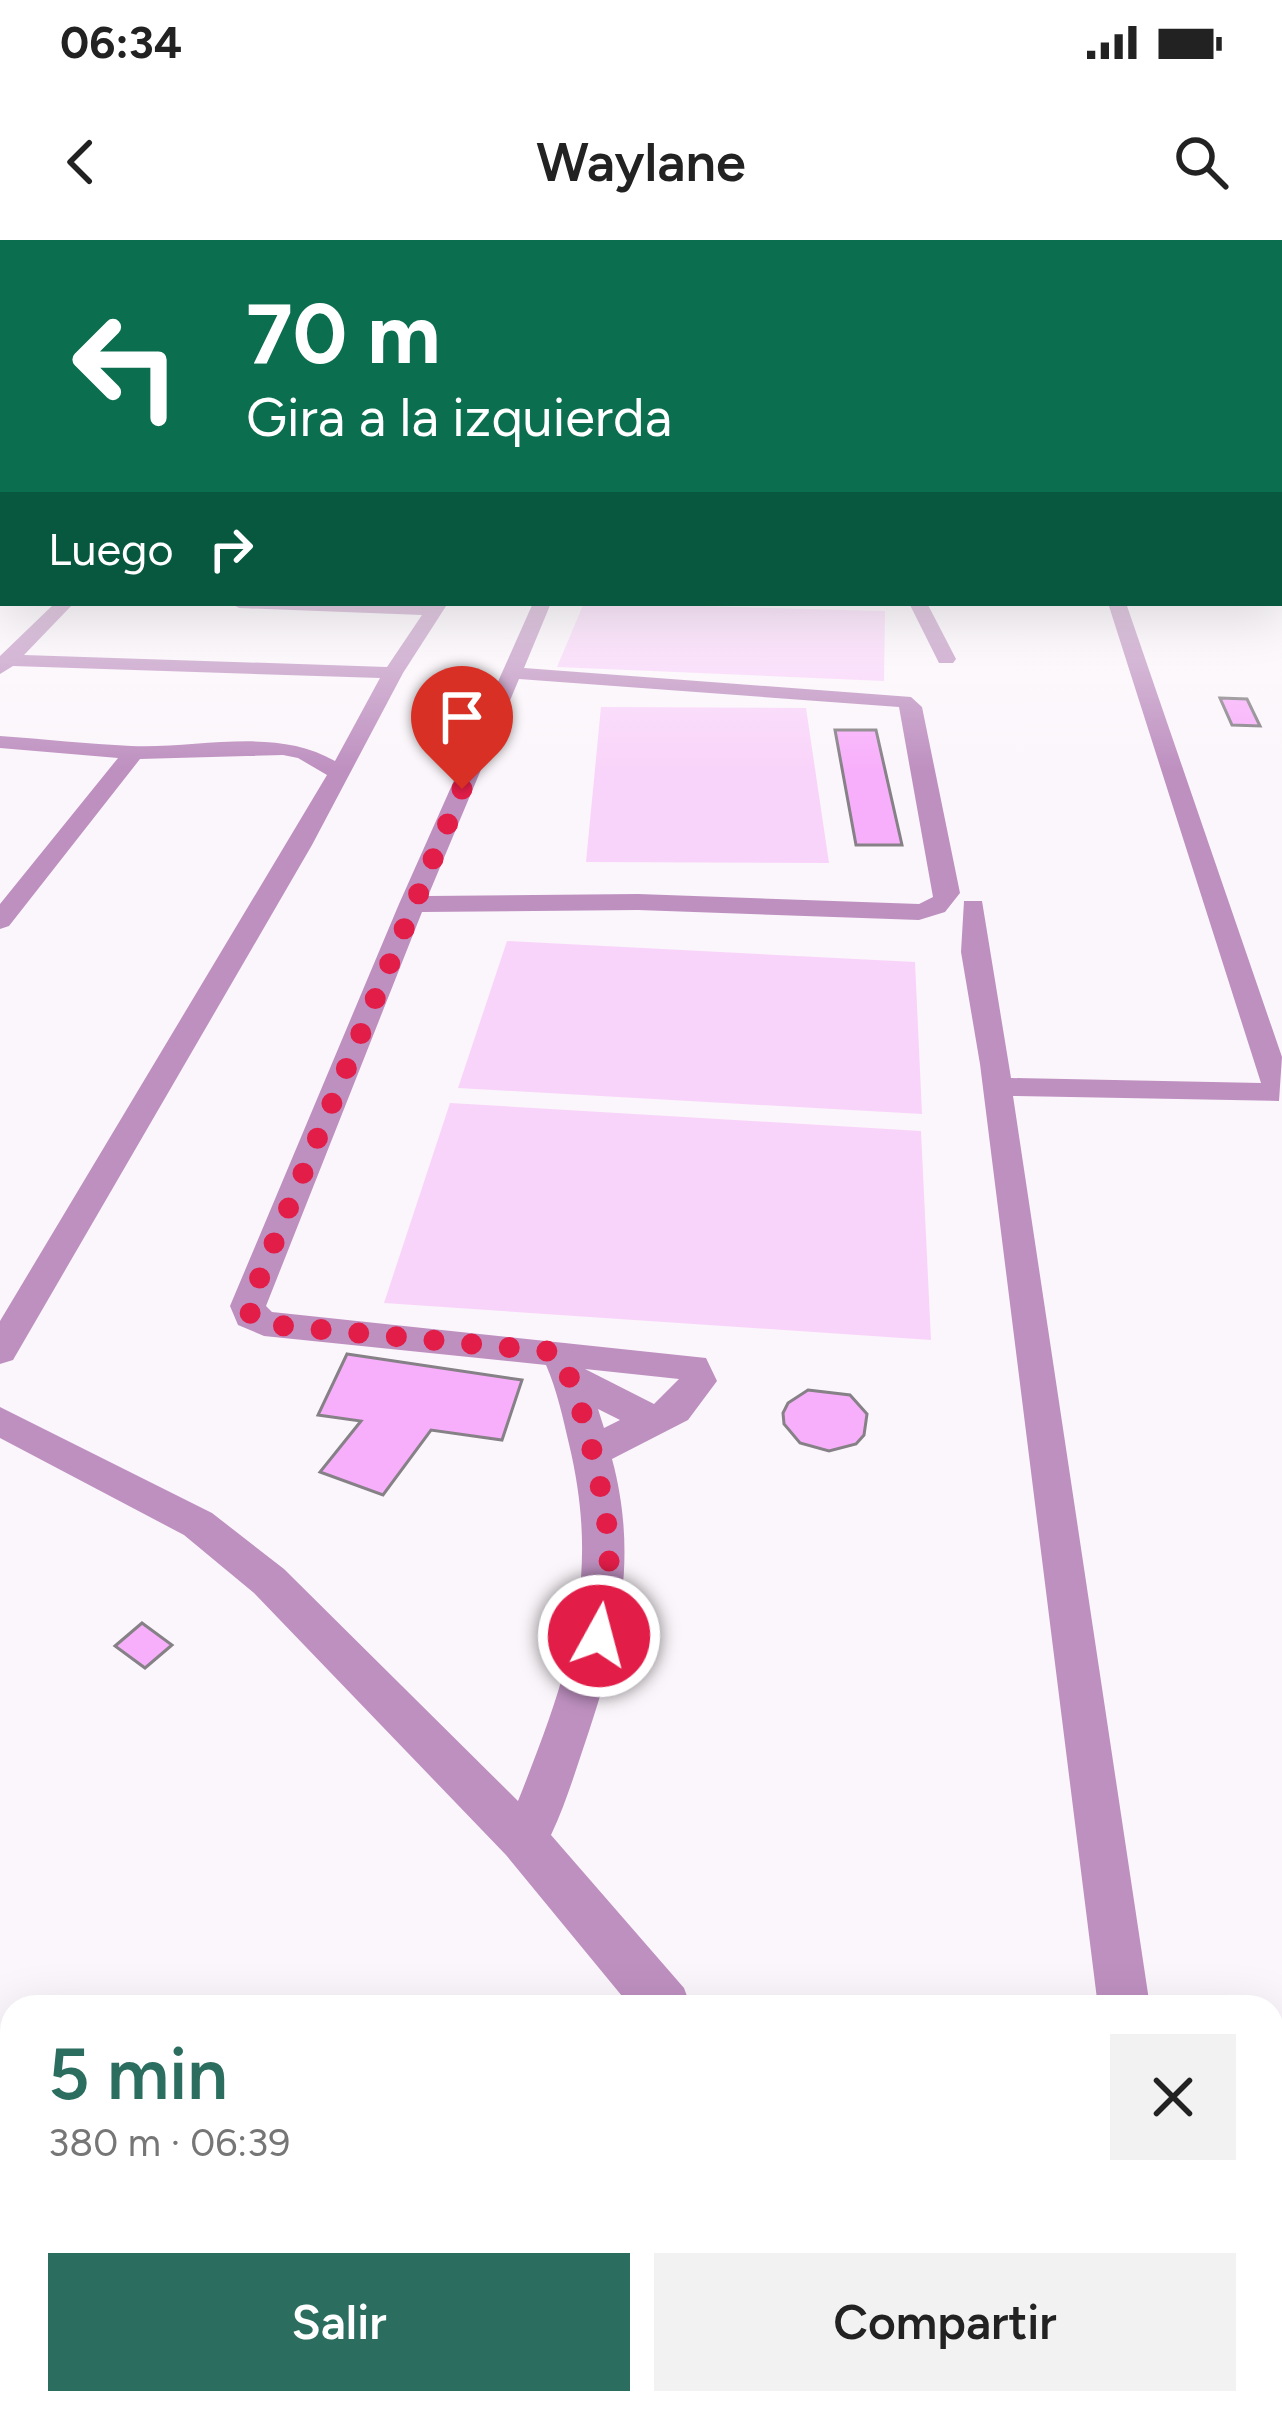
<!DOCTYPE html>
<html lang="es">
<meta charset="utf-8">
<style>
body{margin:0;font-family:Figtree,sans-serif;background:#f2f2f2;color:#222;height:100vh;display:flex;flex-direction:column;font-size:45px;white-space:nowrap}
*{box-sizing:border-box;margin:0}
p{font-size:39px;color:#767676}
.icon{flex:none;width:66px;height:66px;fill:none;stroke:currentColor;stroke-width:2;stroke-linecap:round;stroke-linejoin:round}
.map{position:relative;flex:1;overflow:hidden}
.panel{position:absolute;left:0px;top:1755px;width:1284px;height:420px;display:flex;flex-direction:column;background:#fff;border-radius:36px 36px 0 0;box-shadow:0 12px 48px #0002}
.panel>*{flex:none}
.top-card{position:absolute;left:0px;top:0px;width:1284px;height:366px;box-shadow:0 12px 48px #0002;background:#0b6e4f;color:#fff;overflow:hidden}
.pin{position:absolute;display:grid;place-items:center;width:102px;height:102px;color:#fff;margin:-123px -51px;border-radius:50% 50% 50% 0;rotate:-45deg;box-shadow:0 0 12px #0007}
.pin .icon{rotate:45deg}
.me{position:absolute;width:132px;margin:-66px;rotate:7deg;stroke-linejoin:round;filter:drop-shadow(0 0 9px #0008)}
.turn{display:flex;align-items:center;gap:42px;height:252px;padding:0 48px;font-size:54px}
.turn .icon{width:156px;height:156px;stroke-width:2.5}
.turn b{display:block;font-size:84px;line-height:102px}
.then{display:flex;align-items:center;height:114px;padding:0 48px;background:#0003;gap:24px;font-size:45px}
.round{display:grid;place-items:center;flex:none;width:126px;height:126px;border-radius:0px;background:#f2f2f2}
.overview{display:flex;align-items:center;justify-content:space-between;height:204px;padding:0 48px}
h1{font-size:72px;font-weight:600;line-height:90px;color:#2b6e5f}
.button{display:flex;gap:24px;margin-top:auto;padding:24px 48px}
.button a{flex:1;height:138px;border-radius:0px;background:#2b6e5f;color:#fff;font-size:48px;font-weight:600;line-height:138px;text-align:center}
.button a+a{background:#f2f2f2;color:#222}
.status{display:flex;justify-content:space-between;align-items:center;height:84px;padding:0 60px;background:#fff;direction:ltr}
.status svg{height:33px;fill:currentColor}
header{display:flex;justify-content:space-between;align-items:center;height:156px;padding:0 48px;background:#fff;font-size:54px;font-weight:600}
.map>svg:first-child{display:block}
.green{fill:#f9d4fa}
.building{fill:#f8affb;stroke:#868186;stroke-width:3}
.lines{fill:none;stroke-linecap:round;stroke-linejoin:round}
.minor{fill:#be90c0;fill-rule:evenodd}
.highway{fill:#6b1c70;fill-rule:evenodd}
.route{stroke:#e11d48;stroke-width:21;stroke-dasharray:0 37.8}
</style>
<div class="status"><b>06:34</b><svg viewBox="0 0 49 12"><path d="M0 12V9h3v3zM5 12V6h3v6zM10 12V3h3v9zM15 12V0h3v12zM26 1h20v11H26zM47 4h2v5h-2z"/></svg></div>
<header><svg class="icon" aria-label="back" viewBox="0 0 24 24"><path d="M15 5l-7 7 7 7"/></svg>Waylane<svg class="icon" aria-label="search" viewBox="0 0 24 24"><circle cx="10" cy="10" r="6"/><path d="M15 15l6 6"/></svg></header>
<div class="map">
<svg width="1282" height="2175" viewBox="0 0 1282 2175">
<rect width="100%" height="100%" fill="#fbf6fb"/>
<g class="green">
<path d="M584 363 885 371 884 441 557 427Z"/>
<path d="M601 467 806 468 829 623 586 622Z"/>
<path d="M507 701 915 722 922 874 458 848Z"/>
<path d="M450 863 921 891 931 1100 384 1063Z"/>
</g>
<g class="building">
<path d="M1220 458 1247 459 1260 486 1232 485Z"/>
<path d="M835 490H876L902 605H856Z"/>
<path d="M347 1114 522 1140 502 1200 431 1190 383 1255 320 1232 361 1181 318 1175Z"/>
<path d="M808 1150 850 1155 867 1174 864 1195 856 1204 829 1211 800 1203 784 1184 783 1173 788 1163Z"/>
<path d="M142 1383 172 1405 145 1428 115 1406Z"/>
</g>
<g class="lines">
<g class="minor">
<path d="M0 355 3 363 9 364 0 365Z"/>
<path d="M55 363H74L24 415 387 427 422 375 239 368 230 363H448L403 433 312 605 13 1120 0 1124V1081L327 535 298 518 283 515 140 519 9 686 0 689V664L118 518 0 508V496C44 499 88 504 131 506 198 509 275 486 335 521L380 438 13 426 0 434V416Z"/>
<path d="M533 363H551L524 428 911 457 922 467 960 653 945 672 919 680 638 670 422 672 266 1066 272 1072 706 1118 717 1141 688 1180 612 1219C638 1315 620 1398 589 1491 577 1526 567 1561 551 1595L684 1748 691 1767H631L506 1615 254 1353 184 1295 0 1198V1167L212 1273 284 1329 518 1561C568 1435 602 1341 569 1204 563 1178 557 1150 546 1125L264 1096 238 1085 230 1066 399 664ZM519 439 899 467 933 657 919 664 638 654 428 656ZM585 1129 679 1139 654 1164ZM598 1169 620 1180 604 1188Z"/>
<path d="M909 363H927L956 419 953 423H939Z"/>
<path d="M1108 363H1126L1282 817 1279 861 1013 856 1150 1767H1098L980 824 961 712 964 661H982L1011 838 1261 843Z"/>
<path d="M968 2163H1039L1044 2175H973Z"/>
<path d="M1148 2163H1210L1213 2175H1149Z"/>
</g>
<rect class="highway" x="1281" y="233" width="1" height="8"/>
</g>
<linearGradient id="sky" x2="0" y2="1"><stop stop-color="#a1a5e2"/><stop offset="0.43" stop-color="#fdfbfd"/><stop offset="1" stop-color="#fdfbfd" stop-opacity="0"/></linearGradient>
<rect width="1282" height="531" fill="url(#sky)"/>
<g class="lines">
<path class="route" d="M462 549 248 1066 251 1076 264 1084 556 1112C581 1146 605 1258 609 1302 611 1332 603 1366 599 1396"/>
</g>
</svg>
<div class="pin" style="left:462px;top:549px;background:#d93025"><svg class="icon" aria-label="arrive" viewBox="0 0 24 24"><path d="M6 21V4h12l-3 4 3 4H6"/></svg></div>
<svg class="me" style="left:599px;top:1396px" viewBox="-20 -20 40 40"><circle r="17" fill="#e11d48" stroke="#fff" stroke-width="3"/><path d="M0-11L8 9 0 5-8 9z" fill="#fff"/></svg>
<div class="top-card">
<div class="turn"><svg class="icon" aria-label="left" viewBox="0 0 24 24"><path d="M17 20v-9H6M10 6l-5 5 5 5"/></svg><div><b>70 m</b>Gira a la izquierda</div></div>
<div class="then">Luego<svg class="icon" aria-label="right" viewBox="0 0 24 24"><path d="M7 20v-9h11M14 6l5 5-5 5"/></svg></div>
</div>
<section class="panel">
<div class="overview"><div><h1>5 min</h1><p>380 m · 06:39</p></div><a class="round"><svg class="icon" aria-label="close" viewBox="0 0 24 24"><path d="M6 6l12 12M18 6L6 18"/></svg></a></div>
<div class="button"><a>Salir</a><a>Compartir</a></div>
</section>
</div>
